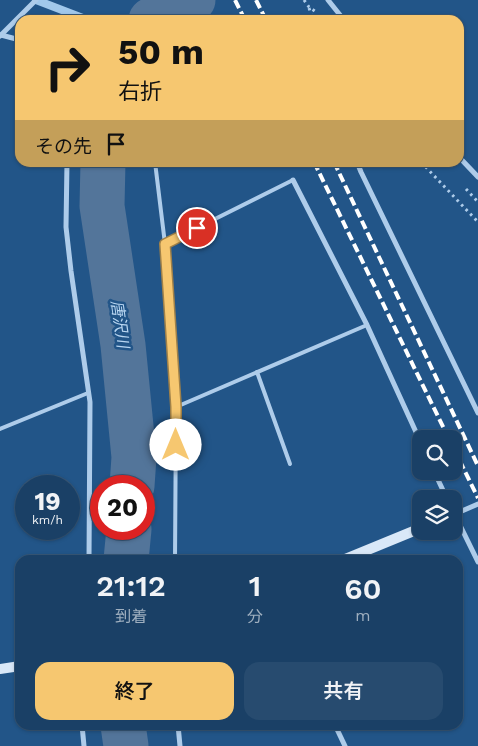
<!DOCTYPE html>
<html lang="ja">
<meta charset="utf-8">
<style>
body{margin:0;font-family:"Work Sans","Noto Sans JP",sans-serif;background:#274b6f;color:#f1f3f6;height:100vh;display:flex;flex-direction:column;font-size:19px;white-space:nowrap}
*{box-sizing:border-box;margin:0}
p{font-size:16px;color:#9fafbf}
.icon{flex:none;width:28px;height:28px;fill:none;stroke:currentColor;stroke-width:2;stroke-linecap:round;stroke-linejoin:round}
.map{position:relative;flex:1;overflow:hidden}
.details{position:absolute;left:15px;top:555px;width:448px;height:175px;display:flex;flex-direction:column;background:#1a4066;border-radius:15px;box-shadow:0 1px 4px #0004,0 0 0 1px #38597a}
.details>*{flex:none}
.top-card{position:absolute;left:15px;top:15px;width:449px;height:152px;border-radius:15px;box-shadow:0 1px 4px #0004,0 0 0 1px #38597a;background:#f6c770;color:#111;overflow:hidden}
.tools{position:absolute;left:412px;top:430px;display:grid;gap:10px}
.tools a{display:grid;place-items:center;width:50px;height:50px;border-radius:10px;background:#1a4066;box-shadow:0 1px 4px #0004,0 0 0 1px #38597a;font-size:25px}
.speed{position:absolute;left:15px;top:475px;display:flex;gap:10px;font-size:25px;font-weight:700;text-align:center}
.speed>*{display:grid;place-content:center;width:65px;height:65px;border-radius:50%;background:#1a4066;box-shadow:0 1px 4px #0004,0 0 0 1px #38597a;line-height:1}
.speed small{font-size:12px;font-weight:400}
.speed .limit{border:8px solid #d22;background:#fff;color:#111}
.pin{position:absolute;display:grid;place-items:center;width:42px;height:42px;color:#fff;margin:-21px;border:2px solid #fff;border-radius:50%;box-shadow:0 1px 5px #0007}
.me{position:absolute;width:55px;margin:-28px;rotate:0deg;stroke-linejoin:round;filter:drop-shadow(0 0 4px #0008)}
.turn{display:flex;align-items:center;gap:18px;height:105px;padding:0 20px;font-size:22px}
.turn .icon{width:65px;height:65px;stroke-width:2.5}
.turn b{display:block;font-size:35px;line-height:42px}
.then{display:flex;align-items:center;height:48px;padding:0 20px;background:#0003;gap:10px;font-size:19px}
.eta{display:flex;justify-content:space-evenly;align-items:center;height:85px;text-align:center}
.eta b{font-size:30px;font-weight:600;line-height:35px}
.cta{display:flex;gap:10px;margin-top:auto;padding:10px 20px}
.cta a{flex:1;height:58px;border-radius:15px;background:#f6c770;color:#111;font-size:20px;font-weight:600;line-height:58px;text-align:center}
.cta a+a{background:#274b6f;color:#f1f3f6}
.map>svg:first-child{display:block}
.lines{fill:none;stroke-linecap:round;stroke-linejoin:round}
.stream{stroke:#a1c8eb;stroke-width:8}
.river{stroke:#53759a;stroke-width:45}
.path{stroke:#aeccea;stroke-width:3;stroke-dasharray:2.5 4;stroke-linecap:butt}
.lane{stroke:#aeccea;stroke-width:4}
.street{stroke:#aeccea;stroke-width:5}
.secondary{stroke:#d9e8f8;stroke-width:10}
.rail{stroke:#fff;stroke-width:4;stroke-dasharray:9 4;stroke-linecap:butt}
.route-casing{stroke:#a08149;stroke-width:12}
.route{stroke:#f6c770;stroke-width:9}
.labels{text-anchor:middle;dominant-baseline:central;stroke-width:5;stroke-linejoin:round;paint-order:stroke}
.water-label{font-size:16px;font-style:italic;fill:#b9d6f1;stroke:#258}
</style>
<div class="map">
<svg width="478" height="746" viewBox="0 0 478 746">
<rect width="100%" height="100%" fill="#258"/>
<g class="lines">
<path class="stream" d="M36 0 88 20"/>
<g class="river">
<path d="M151 20 193 0"/>
<path d="M103 162 102 206 123 345 134 457 132 486"/>
<path d="M126 560 129 529"/>
<path d="M123 725 126 746"/>
</g>
<g class="path">
<path d="M304 0 309 7 316 12"/>
<path d="M309 8 313 20"/>
<path d="M421 162 478 222"/>
<path d="M466 189 478 202"/>
</g>
<g class="lane">
<path d="M155 162 165 244 176 407 175 560"/>
<path d="M165 244 293 180"/>
<path d="M257 372 290 464"/>
<path d="M176 407 367 325"/>
<path d="M0 429 88 393"/>
</g>
<g class="street">
<path d="M328 0 344 20"/>
<path d="M1 35 20 40"/>
<path d="M0 36 36 0"/>
<path d="M459 157 478 177"/>
<path d="M67 162 66 227 71 271 90 402 89 560"/>
<path d="M357 162 361 172 478 413"/>
<path d="M293 180 367 325 421 443"/>
<path d="M434 471 447 499"/>
<path d="M454 513 478 562"/>
<path d="M455 514 478 504"/>
<path d="M82 725 84 746"/>
<path d="M178 725 180 746"/>
<path d="M335 725 345 746"/>
</g>
<g class="secondary">
<path d="M454 515 455 514"/>
<path d="M343 560 421 528"/>
<path d="M0 669 20 666"/>
</g>
<g class="rail">
<path d="M235 0 245 20"/>
<path d="M256 0 266 20"/>
<path d="M314 162 449 439"/>
<path d="M334 162 478 466"/>
<path d="M454 449 478 498"/>
</g>
</g>
<g class="lines">
<defs>
<path id="route" d="M176 445V407L165 244 197 228"/>
</defs>
<use href="#route" class="route-casing"/>
<use href="#route" class="route"/>
</g>
<g class="labels">
<g class="water-label">
<text transform="translate(120 324) rotate(82)">唐沢川</text>
</g>
</g>
</svg>
<div class="tools">
<a><svg class="icon" aria-label="search" viewBox="0 0 24 24"><circle cx="10" cy="10" r="6"/><path d="M15 15l6 6"/></svg></a>
<a><svg class="icon" aria-label="layers" viewBox="0 0 24 24"><path d="M12 4l9 5-9 5-9-5zM3 14l9 5 9-5"/></svg></a>
</div>
<div class="speed"><div>19<small>km/h</small></div><div class="limit">20</div></div>
<div class="pin" style="left:197px;top:228px;background:#d93025"><svg class="icon" aria-label="arrive" viewBox="0 0 24 24"><path d="M6 21V4h12l-3 4 3 4H6"/></svg></div>
<svg class="me" style="left:176px;top:445px" viewBox="-20 -20 40 40"><circle r="19" fill="#fff"/><path d="M0-13L10 11 0 6-10 11z" fill="#f6c770"/></svg>
<div class="top-card">
<div class="turn"><svg class="icon" aria-label="right" viewBox="0 0 24 24"><path d="M7 20v-9h11M14 6l5 5-5 5"/></svg><div><b>50 m</b>右折</div></div>
<div class="then">その先<svg class="icon" aria-label="arrive" viewBox="0 0 24 24"><path d="M6 21V4h12l-3 4 3 4H6"/></svg></div>
</div>
<section class="details">
<div class="eta">
<div><b>21:12</b><p>到着</p></div>
<div><b>1</b><p>分</p></div>
<div><b>60</b><p>m</p></div>
</div>
<div class="cta"><a>終了</a><a>共有</a></div>
</section>
</div>
